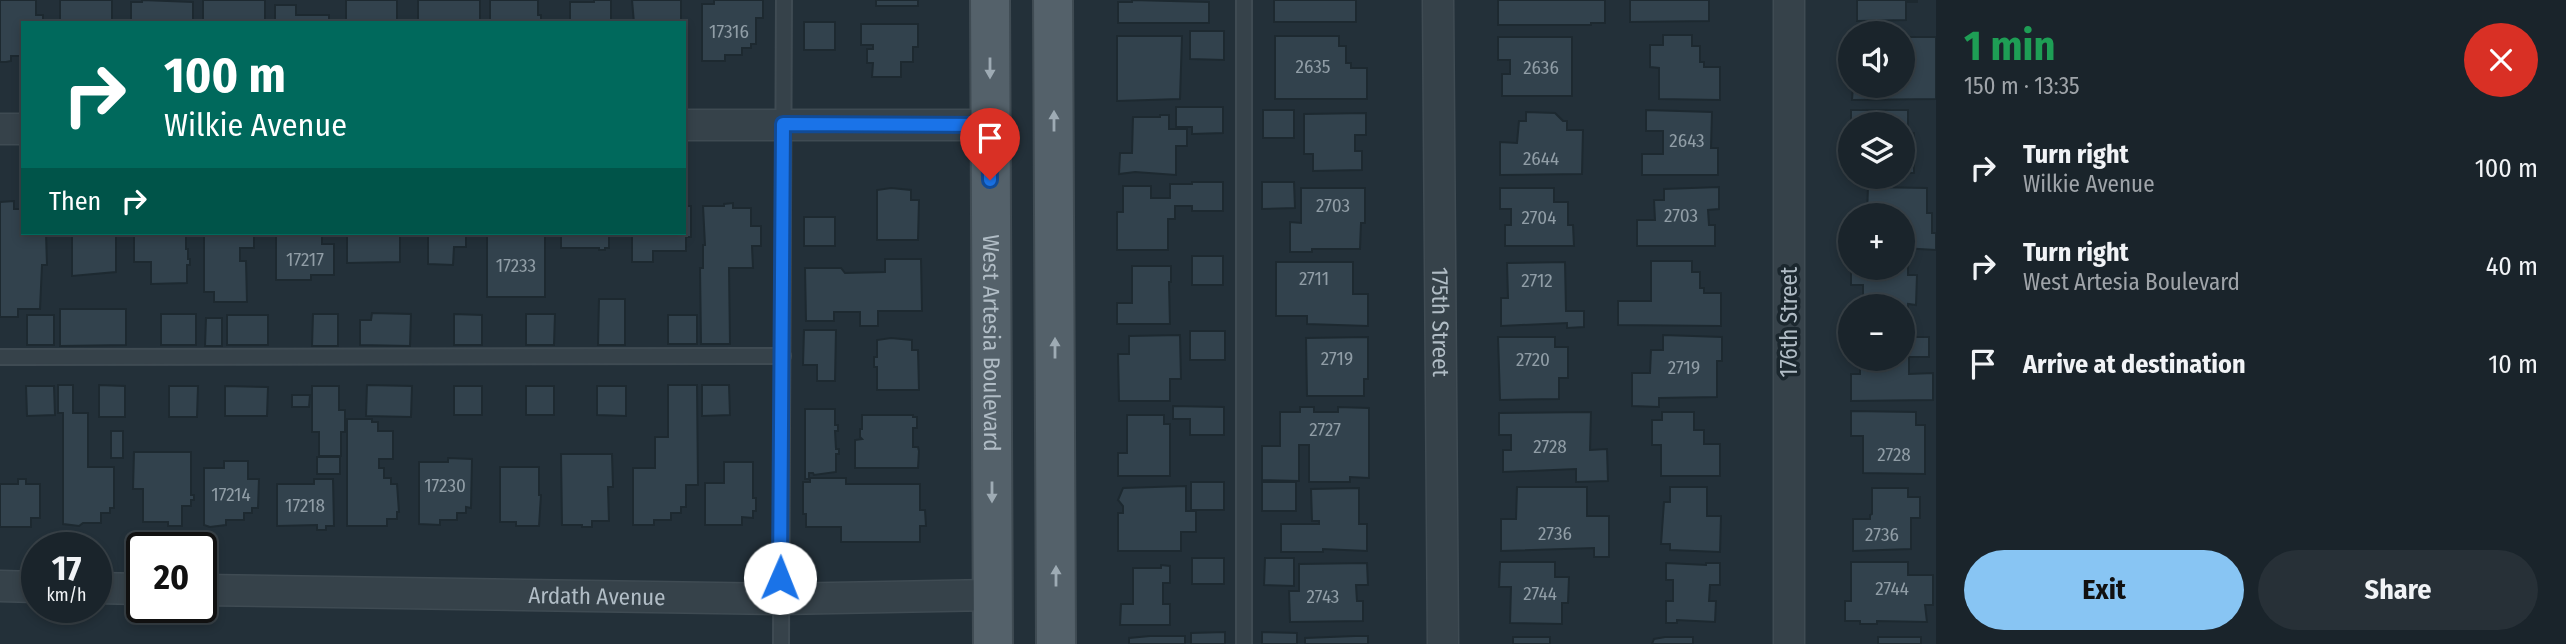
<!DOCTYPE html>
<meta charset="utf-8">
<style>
body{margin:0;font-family:"Fira Sans Condensed",sans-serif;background:#273037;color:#f1f3f6;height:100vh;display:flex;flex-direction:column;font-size:26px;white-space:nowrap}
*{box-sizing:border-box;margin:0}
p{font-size:23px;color:#9fa4a9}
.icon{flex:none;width:38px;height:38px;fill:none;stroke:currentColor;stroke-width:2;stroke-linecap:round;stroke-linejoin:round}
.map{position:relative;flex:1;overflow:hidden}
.panel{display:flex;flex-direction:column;background:#1a242b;width:630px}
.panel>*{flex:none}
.top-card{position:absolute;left:21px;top:21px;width:665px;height:214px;border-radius:0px;box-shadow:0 4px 10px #0003,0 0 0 2px #384147;background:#00695c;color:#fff;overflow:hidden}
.fabs{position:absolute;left:1838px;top:21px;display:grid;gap:14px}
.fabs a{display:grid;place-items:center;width:77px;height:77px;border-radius:50%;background:#1a242b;box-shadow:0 4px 10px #0003,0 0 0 2px #384147;font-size:35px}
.speed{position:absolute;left:21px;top:532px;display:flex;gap:14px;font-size:35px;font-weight:700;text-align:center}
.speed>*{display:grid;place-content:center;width:91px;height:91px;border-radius:50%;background:#1a242b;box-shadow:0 4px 10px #0003,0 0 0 2px #384147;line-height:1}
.speed small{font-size:18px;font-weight:400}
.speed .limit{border:4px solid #111;border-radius:10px;background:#fff;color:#111}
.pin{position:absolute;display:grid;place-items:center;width:60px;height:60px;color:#fff;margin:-72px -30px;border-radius:50% 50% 50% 0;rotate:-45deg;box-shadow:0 0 7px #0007}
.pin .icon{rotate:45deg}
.me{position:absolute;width:77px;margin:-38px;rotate:1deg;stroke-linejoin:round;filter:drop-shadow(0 0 5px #0008)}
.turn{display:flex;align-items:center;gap:24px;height:147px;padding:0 28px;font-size:32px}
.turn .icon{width:91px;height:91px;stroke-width:2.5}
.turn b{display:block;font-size:49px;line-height:60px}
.then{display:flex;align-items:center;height:66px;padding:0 28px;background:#0003;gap:14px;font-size:26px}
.round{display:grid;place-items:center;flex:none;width:74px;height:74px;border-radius:37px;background:#273037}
.head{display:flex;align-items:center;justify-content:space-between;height:119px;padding:0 28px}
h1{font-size:42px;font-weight:700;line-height:52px;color:#1e9e55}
.button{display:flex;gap:14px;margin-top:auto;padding:14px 28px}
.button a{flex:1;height:80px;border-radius:42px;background:#88c5f3;color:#111;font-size:28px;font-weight:700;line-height:80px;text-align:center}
.button a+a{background:#273037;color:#f1f3f6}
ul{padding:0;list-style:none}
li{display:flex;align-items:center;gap:21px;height:98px;padding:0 28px}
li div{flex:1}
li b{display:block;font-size:26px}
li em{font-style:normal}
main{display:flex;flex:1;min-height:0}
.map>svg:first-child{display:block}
.building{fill:#32424d;stroke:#1d2930;stroke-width:2}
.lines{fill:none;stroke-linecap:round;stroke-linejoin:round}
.service-casing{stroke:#3f4b53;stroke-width:18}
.minor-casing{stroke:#3f4b53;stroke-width:33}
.primary-casing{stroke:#3f4b53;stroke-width:42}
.service{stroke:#36424a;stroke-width:14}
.minor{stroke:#36424a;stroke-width:30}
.primary{stroke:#54616a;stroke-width:38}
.oneway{fill:#9eabb4}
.route-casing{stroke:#114b97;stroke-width:18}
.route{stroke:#1a73e8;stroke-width:12}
.labels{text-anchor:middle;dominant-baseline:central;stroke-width:7;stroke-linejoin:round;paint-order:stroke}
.number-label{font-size:19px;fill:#909da6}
.street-label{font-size:23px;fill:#b1bdc6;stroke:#1b272e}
</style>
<main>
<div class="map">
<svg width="1936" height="644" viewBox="0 0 1936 644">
<rect width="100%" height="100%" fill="#233039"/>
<g class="building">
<path d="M0 0H36V15H43V23H23V56H11V61L6 62H0Z"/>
<rect x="60" y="0" width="52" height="23"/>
<path d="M142 0 193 2V23H131V2H142Z"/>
<rect x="203" y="0" width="62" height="23"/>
<path d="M346 0H397V21L348 23 346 21Z"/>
<path d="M418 0H480V20H477V23H418Z"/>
<path d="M490 0H538V15H541V23H490Z"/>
<path d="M594 0H611V20L609 23H570V2H594Z"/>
<path d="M632 0H681V23H634Z"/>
<path d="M714 0H763V18H756V44H751V48H742V55H725V61H702V4H714Z"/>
<rect x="876" y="0" width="42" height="6"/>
<path d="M1132 0 1209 2V23H1118V2H1132Z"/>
<rect x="1274" y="0" width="82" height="22"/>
<path d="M1498 0H1605V23H1591V25H1498Z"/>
<path d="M1630 0H1709V21L1630 22Z"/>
<path d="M1857 0H1917V2H1906V20L1857 21Z"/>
<path d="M275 5H296V15H329V23H275Z"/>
<rect x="804" y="22" width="31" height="28"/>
<path d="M861 24H918V47H913V62H901V77H872L873 63H867V49H873V45H861Z"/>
<path d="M1190 31H1224V60L1190 59Z"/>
<path d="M1663 35H1692V46H1700V62H1704V67H1720V100L1659 99V68L1650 67V45H1663Z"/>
<path d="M1117 36H1182L1180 99 1117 101Z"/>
<path d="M1275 36H1339V46H1346V63H1351V68H1367V99H1275Z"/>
<path d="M1498 37H1572V96H1502V74H1510V60H1498Z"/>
<path d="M1902 37H1936V99L1852 100 1853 86H1902Z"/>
<path d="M1176 107H1223V133L1192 134V127H1176Z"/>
<rect x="1263" y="110" width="31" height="28"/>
<path d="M1646 110 1712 112 1711 148H1718V175H1642V154H1663V131H1646Z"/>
<path d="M1851 110H1908V133H1914V173H1902V124H1851Z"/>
<path d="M1526 112 1555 113 1563 121H1567V130H1583L1582 174 1500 175V142L1517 143 1519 121H1526Z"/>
<path d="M1366 113V135H1355V151H1362V170L1313 171V154H1304V114Z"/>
<path d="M1160 115H1169V129H1187V146H1176V175L1135 172 1119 174 1120 153H1132L1133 117H1160Z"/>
<path d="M1192 182H1223V211H1192V206H1175V219H1168V250H1117V212H1123V186H1151V198H1170V184H1192Z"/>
<path d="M1262 182H1294L1295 208 1262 209Z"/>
<path d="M1719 187V209L1708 210 1709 225H1715V246H1637V220H1655L1654 200H1664V189Z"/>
<path d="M1868 187 1927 188V213H1932V233H1936V250L1902 248V215H1867Z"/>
<path d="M891 188 911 190V200H919L918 240H877V190Z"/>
<path d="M1301 188H1365V223H1361L1360 249H1312V252H1290V222L1301 223Z"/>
<path d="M1500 188H1554V202H1568V225H1573L1574 246H1505V225H1511V209H1500Z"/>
<path d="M14 201V209H23V233H46L47 265H42L40 309H18V317H0V202Z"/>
<path d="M733 203V208H751V226H761V246H752L753 268H729L730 344H701L700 268H703V245H705L703 206H724V204Z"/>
<path d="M684 206H691V237H686V251H653V262H632V233H684Z"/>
<rect x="804" y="217" width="31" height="29"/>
<path d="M72 233H116V272L72 276Z"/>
<path d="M134 233H186V249H188V259H190V265H187V283L151 284V262H134Z"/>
<path d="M204 233H254V248H240V261H246L247 302H214V292H204Z"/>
<path d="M276 233H322V244H334V275H311V280H276Z"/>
<path d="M347 233H400V262L347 263Z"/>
<path d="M428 233H466V247H454L453 265 428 264Z"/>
<rect x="487" y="233" width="58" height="64"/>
<path d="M561 233H609V248H605V250H599V248H561Z"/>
<rect x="1192" y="256" width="31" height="29"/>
<path d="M885 259H921L922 311H878V326H860V312H834V321H806L805 268H841L845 273 885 272Z"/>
<path d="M1651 261H1692V272H1700V288H1704V293H1721V326L1618 325V301H1651Z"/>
<path d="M1276 262H1353V294H1368V326L1307 324V316H1276Z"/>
<path d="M1565 262 1566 311H1584V327L1567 328V323L1501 326V298H1508L1507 263Z"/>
<path d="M1902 262H1908V275H1917L1916 305 1908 304V322H1902V306H1856V300H1863V285H1851V268H1902Z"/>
<path d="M1132 266H1171V282H1169L1170 324H1117V303H1132Z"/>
<path d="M599 299H625V345H598Z"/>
<path d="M60 309H126V345L60 346Z"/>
<path d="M372 313 411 314 410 346 360 345V320H371Z"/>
<rect x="161" y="314" width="35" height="31"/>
<path d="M313 314H338V346H312Z"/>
<path d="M454 314 482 315V345H454Z"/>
<path d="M526 314H555L554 345H526Z"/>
<rect x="27" y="315" width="27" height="30"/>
<rect x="227" y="315" width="41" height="30"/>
<rect x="668" y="315" width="29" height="29"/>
<path d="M206 318H222V346H205Z"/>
<path d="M804 330H836L835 381H817V365H803Z"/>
<rect x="1190" y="331" width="35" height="29"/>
<path d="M1180 335 1181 379H1170V401H1119L1118 354H1129V336Z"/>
<path d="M1663 335 1722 337V361H1717V397L1659 398V407L1632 406V373H1650L1651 350H1663Z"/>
<path d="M1368 337V379H1364V396H1307L1306 338Z"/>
<path d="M1498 337H1555V347H1568V378H1559V399L1500 400Z"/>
<path d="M1902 337H1929V357H1909V374L1933 373V400L1851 401V374H1860V359H1902Z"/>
<path d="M891 338 912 340V350H918L919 390H877V367H874V357H877V340Z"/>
<path d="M58 385H73V413H88V467H114V508H110V513H101V523H83L79 526 63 524V413H58Z"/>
<path d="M99 385 125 386V417H99Z"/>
<path d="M367 385 412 386 411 417 366 416Z"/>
<path d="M668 385H697L698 485H686V507H681V513H671V520H654V525H633V468H655V437H668Z"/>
<path d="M702 385H729L730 415 702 416Z"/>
<path d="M26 386H54L55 415 27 416Z"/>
<path d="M169 386H198L197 417H169Z"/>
<path d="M225 386 268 387 267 416H225Z"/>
<path d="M312 386H339V410H345V432H341V456H319V432H312Z"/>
<rect x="454" y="386" width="28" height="29"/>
<rect x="526" y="386" width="28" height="29"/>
<path d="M597 386H626V416L597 415Z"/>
<path d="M292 395H310L309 407H292Z"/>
<path d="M1173 406 1224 407V435H1190V419H1173Z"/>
<path d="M1300 407H1314V412H1338V407L1369 408V478L1350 477V482H1309V445H1299V481L1262 480V446H1280V412H1300Z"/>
<path d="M805 409H835V425H838V431H835L836 449H839V454H836V472L814 475 813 473H809V479H805Z"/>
<path d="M1851 411 1916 412V425H1925V474L1863 473V436H1851Z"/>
<path d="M1591 412 1590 450 1607 449 1608 481 1576 482V469L1503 472V450H1511V435H1499V413Z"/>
<path d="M1662 412H1694V430H1704V444H1720V476H1661V445H1652V420H1662Z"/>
<path d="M862 415H913V417H917V428H913V447H918L919 451 918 468H855V440L862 439 860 437V429H862Z"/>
<path d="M1127 415H1164V424H1170V476H1118V453H1127Z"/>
<path d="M347 419H372V422H378V431H393V459H379V468H384V478H391V484H397L399 512H397V519H387V526H347Z"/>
<rect x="111" y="431" width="12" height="27"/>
<path d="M134 452H191V495H194V500H191V506H182V526H168V522H143V489H133Z"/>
<path d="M561 454H612L613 487H608L609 521H592V527H582V525H562Z"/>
<rect x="317" y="457" width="23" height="17"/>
<path d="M448 458 472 459 471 508 466 507V513H457V520H440V525L419 524V462H448Z"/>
<path d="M224 461H248V479H259L258 508H252V513H244V520H226V525L210 527 204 525V468H224Z"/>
<path d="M724 462H753V498H756V511H753V518L742 517V525H705V483H724Z"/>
<path d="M500 467H539V495H541L539 526H516V522H500Z"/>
<path d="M810 478H846V484H920V510H925L926 526H920V542H841V527H806V514H803V482H810Z"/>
<path d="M18 479H26V484H40V518H31V527H0V484H18Z"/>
<path d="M314 479H333L334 526H326V530H317V525L277 526V484H314Z"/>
<rect x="1191" y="482" width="33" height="28"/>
<rect x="1262" y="482" width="34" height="29"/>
<path d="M1186 486V511H1196V532H1181V551H1118V513H1123V506L1118 500 1123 488Z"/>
<path d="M1517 487H1587V516H1609V557H1594V548L1501 551V519H1516Z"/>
<path d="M1670 487H1707V516H1721L1720 552 1670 550V544H1661L1664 502H1670Z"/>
<path d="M1359 488V524H1367V551L1323 549V552H1281V524H1319V521H1312L1311 489Z"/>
<path d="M1872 488H1908V497H1920V518H1911V549L1853 551V519H1870V515L1872 514Z"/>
<rect x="1192" y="558" width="32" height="26"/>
<path d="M1265 558H1294V586L1264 585Z"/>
<path d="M1500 562H1555V577H1569L1568 603H1562V624L1510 623 1511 587H1499Z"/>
<path d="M1851 562H1908V575H1933V605H1925L1927 622 1877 621V624H1860V621H1845V601H1851Z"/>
<path d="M1367 563 1368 585H1356L1357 601H1363V621L1290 622 1289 591H1299V564Z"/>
<path d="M1666 563 1706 565V563H1720V585H1710L1709 601H1716L1715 622 1677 620V623H1666V601H1673V580H1666Z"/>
<path d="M1161 565 1170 566V583H1163V604H1170V625H1120L1121 604H1133V568H1161Z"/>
<path d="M1225 632V644H1191V633Z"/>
<path d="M1262 632 1297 633V644H1262Z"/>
<path d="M1150 636H1185V644H1129V638Z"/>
<path d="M1355 636H1368V644H1305V638Z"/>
<rect x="1513" y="637" width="37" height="7"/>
<path d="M1665 637H1693V644H1652L1654 639Z"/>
<rect x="1878" y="637" width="43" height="7"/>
</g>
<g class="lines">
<defs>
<g id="service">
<path d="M1244 0V644"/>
<path d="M0 357 783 356"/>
<path d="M781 644 784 0"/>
</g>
<g id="minor">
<path id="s1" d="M1438 0 1443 644"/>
<path d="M1789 0V644"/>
<path d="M684 125H990"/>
<path d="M0 129H23"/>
<path d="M0 586 37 587"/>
<path d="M96 588 142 589"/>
<path id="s2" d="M201 590 780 599 993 595"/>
</g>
<g id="primary">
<path id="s3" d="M990 0 993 644"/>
<path d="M1053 0 1056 644"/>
</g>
</defs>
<use href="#service" class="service-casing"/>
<use href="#minor" class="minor-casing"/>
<use href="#primary" class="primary-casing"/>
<use href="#service" class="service"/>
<use href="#minor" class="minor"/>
<use href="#primary" class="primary"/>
</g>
<defs><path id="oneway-solid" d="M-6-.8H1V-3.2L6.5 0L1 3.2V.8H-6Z" transform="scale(1.75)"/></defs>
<g class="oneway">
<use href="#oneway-solid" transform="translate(990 68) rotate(90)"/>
<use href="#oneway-solid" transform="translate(1054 121) rotate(-90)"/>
<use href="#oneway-solid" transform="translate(1055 348) rotate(-90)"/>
<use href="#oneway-solid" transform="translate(992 492) rotate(90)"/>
<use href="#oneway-solid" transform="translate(1056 576) rotate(-90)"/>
</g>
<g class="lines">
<defs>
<path id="route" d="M780 578 783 124 989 125 990 180"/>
</defs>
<use href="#route" class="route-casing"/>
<use href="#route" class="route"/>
</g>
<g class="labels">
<g class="number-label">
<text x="729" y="31">17316</text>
<text x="1313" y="66">2635</text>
<text x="1541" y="67">2636</text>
<text x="1687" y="140">2643</text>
<text x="1541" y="158">2644</text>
<text x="1333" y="205">2703</text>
<text x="1681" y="215">2703</text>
<text x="1539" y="217">2704</text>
<text x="305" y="259">17217</text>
<text x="516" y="265">17233</text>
<text x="1314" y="278">2711</text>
<text x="1537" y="280">2712</text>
<text x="1337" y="358">2719</text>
<text x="1533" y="359">2720</text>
<text x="1684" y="367">2719</text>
<text x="1325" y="429">2727</text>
<text x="1550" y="446">2728</text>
<text x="1894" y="454">2728</text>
<text x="445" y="485">17230</text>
<text x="231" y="494">17214</text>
<text x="305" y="505">17218</text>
<text x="1555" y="533">2736</text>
<text x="1882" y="534">2736</text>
<text x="1892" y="588">2744</text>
<text x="1540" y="593">2744</text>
<text x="1323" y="596">2743</text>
</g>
<g class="street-label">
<text stroke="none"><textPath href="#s1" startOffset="322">175th Street</textPath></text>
<text transform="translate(1789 322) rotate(-90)">176th Street</text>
<text stroke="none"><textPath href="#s3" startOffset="343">West Artesia Boulevard</textPath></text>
<text stroke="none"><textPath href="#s2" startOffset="396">Ardath Avenue</textPath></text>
</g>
</g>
</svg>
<div class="fabs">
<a><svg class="icon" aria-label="sound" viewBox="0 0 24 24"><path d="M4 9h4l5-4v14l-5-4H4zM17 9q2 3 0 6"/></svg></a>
<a><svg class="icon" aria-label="layers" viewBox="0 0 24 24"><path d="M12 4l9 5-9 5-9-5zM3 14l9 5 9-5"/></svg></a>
<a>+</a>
<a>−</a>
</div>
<div class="speed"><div>17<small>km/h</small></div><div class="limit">20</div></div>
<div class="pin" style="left:990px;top:180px;background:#d93025"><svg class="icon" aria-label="arrive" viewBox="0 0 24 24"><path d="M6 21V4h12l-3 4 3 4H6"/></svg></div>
<svg class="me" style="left:780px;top:578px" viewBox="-20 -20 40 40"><circle r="19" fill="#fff"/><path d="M0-13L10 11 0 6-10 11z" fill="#1a73e8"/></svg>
<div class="top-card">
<div class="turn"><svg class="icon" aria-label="right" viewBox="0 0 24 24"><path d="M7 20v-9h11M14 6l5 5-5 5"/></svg><div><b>100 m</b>Wilkie Avenue</div></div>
<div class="then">Then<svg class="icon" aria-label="right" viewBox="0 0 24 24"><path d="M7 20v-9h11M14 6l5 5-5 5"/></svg></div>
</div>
</div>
<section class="panel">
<div class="head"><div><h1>1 min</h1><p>150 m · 13:35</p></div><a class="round" style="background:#d93025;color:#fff"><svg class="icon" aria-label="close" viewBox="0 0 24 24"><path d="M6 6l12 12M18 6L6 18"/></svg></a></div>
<ul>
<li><svg class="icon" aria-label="right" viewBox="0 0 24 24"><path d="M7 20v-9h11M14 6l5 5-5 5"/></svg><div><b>Turn right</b><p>Wilkie Avenue</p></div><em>100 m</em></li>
<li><svg class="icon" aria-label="right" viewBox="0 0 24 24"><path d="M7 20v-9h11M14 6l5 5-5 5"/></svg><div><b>Turn right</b><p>West Artesia Boulevard</p></div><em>40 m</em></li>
<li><svg class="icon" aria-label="arrive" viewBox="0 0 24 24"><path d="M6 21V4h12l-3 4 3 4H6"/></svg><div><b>Arrive at destination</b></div><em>10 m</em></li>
</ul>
<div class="button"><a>Exit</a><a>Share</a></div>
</section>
</main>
